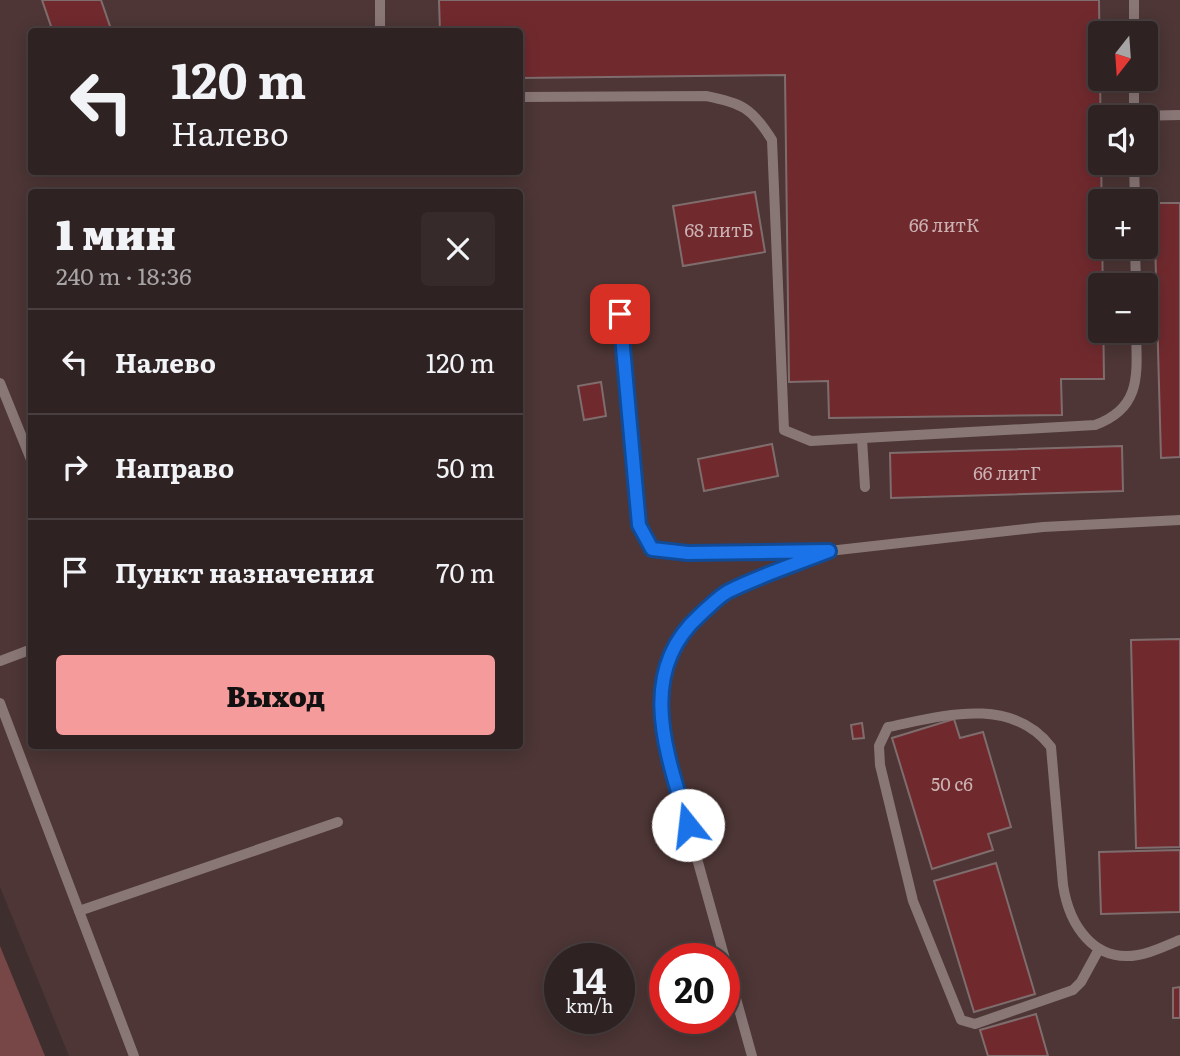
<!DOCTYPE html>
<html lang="ru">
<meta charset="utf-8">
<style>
body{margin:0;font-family:Literata,serif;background:#362a2a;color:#f1f3f6;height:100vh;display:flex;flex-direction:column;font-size:26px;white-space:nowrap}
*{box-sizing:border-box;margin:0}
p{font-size:23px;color:#a7a4a5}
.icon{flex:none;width:38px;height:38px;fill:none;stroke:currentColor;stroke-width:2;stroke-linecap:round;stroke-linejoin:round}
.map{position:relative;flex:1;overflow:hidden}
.drawer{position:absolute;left:28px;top:189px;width:495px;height:560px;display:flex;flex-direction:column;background:#2e2222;border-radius:7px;box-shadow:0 4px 18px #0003,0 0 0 2px #493f40}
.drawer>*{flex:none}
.banner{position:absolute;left:28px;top:28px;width:495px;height:147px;border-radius:7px;box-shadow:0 4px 18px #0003,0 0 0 2px #493f40;background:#2e2222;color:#f1f3f6;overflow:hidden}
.needle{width:46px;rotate:197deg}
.controls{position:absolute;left:1088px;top:21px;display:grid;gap:14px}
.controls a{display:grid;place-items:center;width:70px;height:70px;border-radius:7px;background:#2e2222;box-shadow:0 4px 18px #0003,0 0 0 2px #493f40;font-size:35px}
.speed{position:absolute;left:544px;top:943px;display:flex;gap:14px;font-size:35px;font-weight:700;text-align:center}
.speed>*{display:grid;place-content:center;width:91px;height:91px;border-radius:50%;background:#2e2222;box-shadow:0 4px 18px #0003,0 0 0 2px #493f40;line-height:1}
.speed small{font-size:18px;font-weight:400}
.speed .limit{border:10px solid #d22;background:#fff;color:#111}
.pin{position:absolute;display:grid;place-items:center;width:60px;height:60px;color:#fff;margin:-30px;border-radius:14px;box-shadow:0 4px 10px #0006}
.me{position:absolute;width:77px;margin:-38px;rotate:344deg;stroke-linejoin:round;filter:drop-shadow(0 0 5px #0008)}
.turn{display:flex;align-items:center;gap:24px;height:147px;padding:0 28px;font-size:32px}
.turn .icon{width:91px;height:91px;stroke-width:2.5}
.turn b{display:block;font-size:49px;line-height:60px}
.round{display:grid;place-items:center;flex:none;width:74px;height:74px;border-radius:7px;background:#362a2a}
.summary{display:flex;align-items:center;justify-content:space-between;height:119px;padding:0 28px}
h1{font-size:42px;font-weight:800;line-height:52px}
.cta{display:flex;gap:14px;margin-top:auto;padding:14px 28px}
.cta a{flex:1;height:80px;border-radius:7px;background:#f59b9b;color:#111;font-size:28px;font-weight:800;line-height:80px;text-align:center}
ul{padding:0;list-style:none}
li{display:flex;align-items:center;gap:21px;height:105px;padding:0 28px;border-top:2px solid #493f40}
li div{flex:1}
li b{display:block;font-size:26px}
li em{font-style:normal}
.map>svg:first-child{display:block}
.built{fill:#4d3635;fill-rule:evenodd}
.green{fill:#774646}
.building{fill:#702a2e;stroke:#7f6d6d;stroke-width:2}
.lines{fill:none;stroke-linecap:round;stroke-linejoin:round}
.lane{stroke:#897776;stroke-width:10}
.route-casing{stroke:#114b97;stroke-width:18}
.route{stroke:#1a73e8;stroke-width:12}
.labels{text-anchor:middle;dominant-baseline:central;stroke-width:7;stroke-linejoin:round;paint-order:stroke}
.number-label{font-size:18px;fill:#ccb2b3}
</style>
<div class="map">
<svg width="1180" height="1056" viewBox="0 0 1180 1056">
<rect width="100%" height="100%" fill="#3e2e2e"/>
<path class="built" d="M0 0H1180V1056H69L0 887ZM32 32H520V172H32ZM1101 33H1146V79H1101ZM1101 117H1146V163H1101ZM32 192H520V746H32ZM1101 201H1146V247H1101ZM1101 285H1146V331H1101ZM560 959H620V1018H560ZM665 959H724V1018H665Z"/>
<path class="green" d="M0 946 45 1056H0Z"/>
<g class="building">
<path d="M42 0H101L112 32H53Z"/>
<path d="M439 0H1099L1104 379H1061L1062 415 829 418 828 381 789 382 785 75 520 78V32H440Z"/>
<path d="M755 192 765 252 683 266 673 206Z"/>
<path d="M1154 203H1180V457L1161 458Z"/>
<path d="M601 382 606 416 584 420 578 386Z"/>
<path d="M772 444 778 476 704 491 698 459Z"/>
<path d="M1122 446 1123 491 891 498 890 453Z"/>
<path d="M1180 639V847L1136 848 1131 640Z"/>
<path d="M954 719 960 738 983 732 1011 827 988 834 993 850 932 869 892 738Z"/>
<path d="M862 723 864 738 853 739 851 725Z"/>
<path d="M1180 850V912L1101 914 1099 852Z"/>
<path d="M996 863 1035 994 974 1012 934 881Z"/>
<path d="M1180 987V1018H1173V988Z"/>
<path d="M1036 1014 1048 1056H988L980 1030Z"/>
</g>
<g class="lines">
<g class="lane">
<path d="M380 0V32"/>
<path d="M1134 33V0"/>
<path d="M520 97 706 96C742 103 752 108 772 140L784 430 811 441 1095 425C1142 408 1137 374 1136 331"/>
<path d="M1134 116 1180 115"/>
<path d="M1134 117V79"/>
<path d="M1134 163 1135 201"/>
<path d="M1135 247 1136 285"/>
<path d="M619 314 638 525 652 549 688 553 823 551"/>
<path d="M0 383 32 462"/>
<path d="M862 439 865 487"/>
<path d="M0 661 32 649"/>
<path d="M0 703 134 1056"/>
<path d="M79 911 338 822"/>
<path d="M1099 949 1081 982 1073 990 975 1024 961 1020 913 901 880 765 879 746 888 727C942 716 1011 695 1051 747L1063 885C1069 924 1093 963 1138 955 1152 953 1167 945 1180 940"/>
<path d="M752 1056 667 751 660 704 665 666 684 630 727 592 829 551 1043 527 1180 520"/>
</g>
</g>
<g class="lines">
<defs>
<path id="route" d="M620 314 639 525 652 549 688 553 829 551C796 564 761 575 729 591 719 596 709 607 700 615 635 673 667 754 688 825"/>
</defs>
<use href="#route" class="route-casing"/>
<use href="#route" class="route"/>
</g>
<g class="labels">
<g class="number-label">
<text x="944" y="224">66 литК</text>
<text x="719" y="229">68 литБ</text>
<text x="1007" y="472">66 литГ</text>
<text x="952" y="783">50 с6</text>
</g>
</g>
</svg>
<div class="controls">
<a><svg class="needle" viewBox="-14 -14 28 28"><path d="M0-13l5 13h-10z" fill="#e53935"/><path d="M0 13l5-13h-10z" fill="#a7a4a5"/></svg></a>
<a><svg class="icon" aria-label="sound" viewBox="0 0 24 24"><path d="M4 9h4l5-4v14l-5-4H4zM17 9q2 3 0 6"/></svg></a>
<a>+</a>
<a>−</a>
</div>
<div class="speed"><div>14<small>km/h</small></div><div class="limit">20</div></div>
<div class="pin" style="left:620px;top:314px;background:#d93025"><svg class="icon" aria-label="arrive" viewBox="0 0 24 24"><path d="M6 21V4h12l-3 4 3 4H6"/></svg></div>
<svg class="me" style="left:688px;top:825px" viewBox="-20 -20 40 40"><circle r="19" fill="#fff"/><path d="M0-13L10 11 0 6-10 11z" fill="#1a73e8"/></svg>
<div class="banner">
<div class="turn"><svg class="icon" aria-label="left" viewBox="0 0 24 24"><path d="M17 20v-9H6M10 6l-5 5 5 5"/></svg><div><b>120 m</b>Налево</div></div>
</div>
<section class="drawer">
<div class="summary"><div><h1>1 мин</h1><p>240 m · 18:36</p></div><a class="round"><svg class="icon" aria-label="close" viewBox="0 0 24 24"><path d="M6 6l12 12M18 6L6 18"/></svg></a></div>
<ul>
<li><svg class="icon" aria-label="left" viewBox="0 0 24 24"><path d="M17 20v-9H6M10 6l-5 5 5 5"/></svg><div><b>Налево</b></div><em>120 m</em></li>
<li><svg class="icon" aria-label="right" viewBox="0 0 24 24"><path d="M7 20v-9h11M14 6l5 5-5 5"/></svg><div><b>Направо</b></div><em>50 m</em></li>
<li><svg class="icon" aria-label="arrive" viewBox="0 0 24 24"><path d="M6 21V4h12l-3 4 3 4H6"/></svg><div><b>Пункт назначения</b></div><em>70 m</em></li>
</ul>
<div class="cta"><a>Выход</a></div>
</section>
</div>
